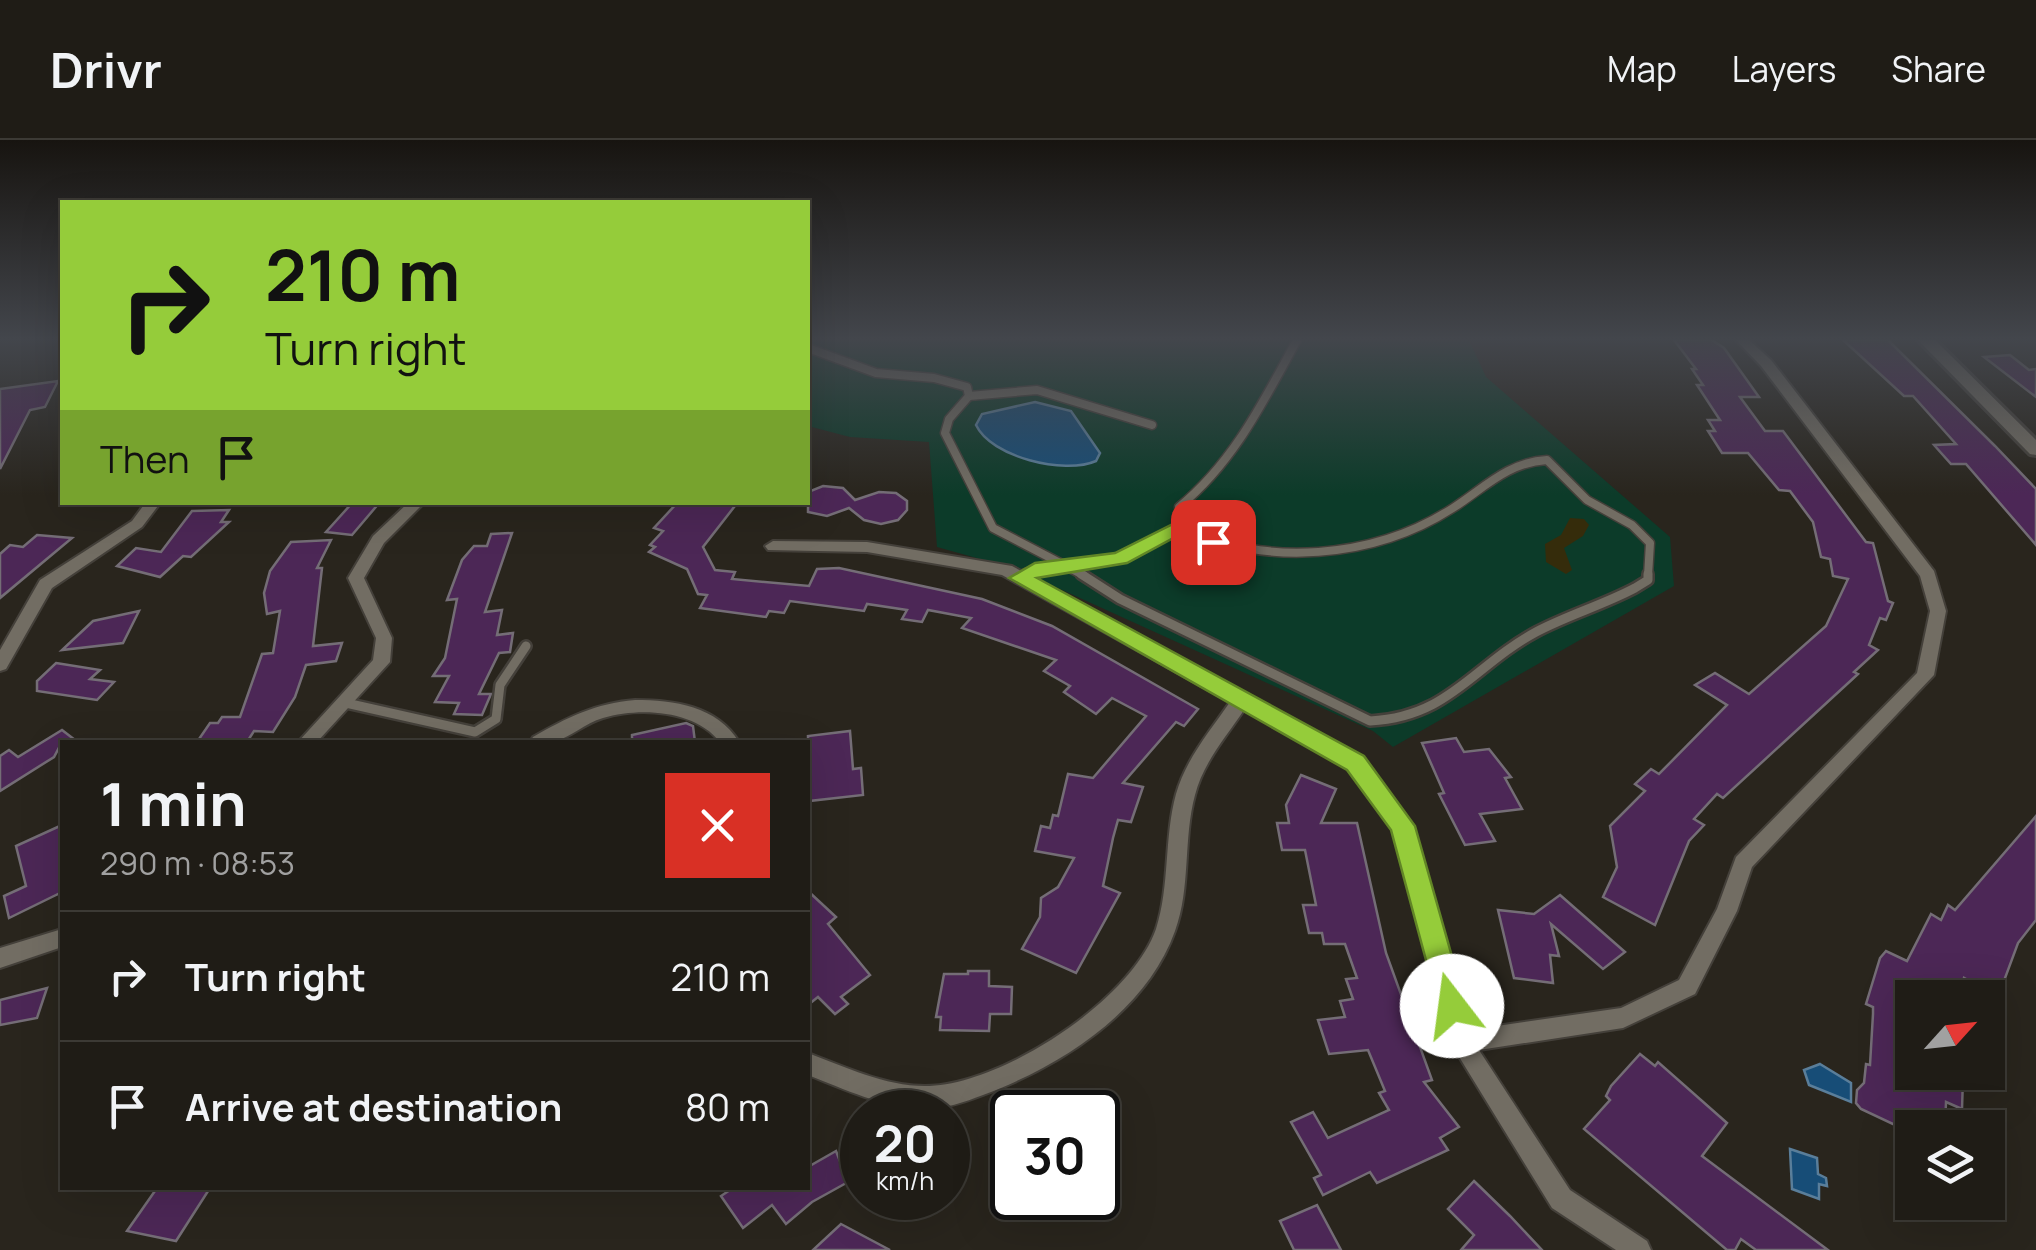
<!DOCTYPE html>
<meta charset="utf-8">
<style>
body{margin:0;font-family:Manrope,sans-serif;background:#27251f;color:#f1f3f6;height:100vh;display:flex;flex-direction:column;font-size:38px;white-space:nowrap}
*{box-sizing:border-box;margin:0}
p{font-size:32px;color:#a1a1a1}
.icon{flex:none;width:55px;height:55px;fill:none;stroke:currentColor;stroke-width:2;stroke-linecap:round;stroke-linejoin:round}
.map{position:relative;flex:1;overflow:hidden}
.panel{position:absolute;left:60px;top:600px;width:750px;height:450px;display:flex;flex-direction:column;background:#1f1c16;border-radius:0px;box-shadow:0 10px 40px #0002,0 0 0 2px #3c3a35}
.panel>*{flex:none}
.hud{position:absolute;left:60px;top:60px;width:750px;height:305px;border-radius:0px;box-shadow:0 10px 40px #0002,0 0 0 2px #3c3a35;background:#95cc3a;color:#111;overflow:hidden}
.needle{width:65px;rotate:63deg}
.buttons{position:absolute;left:1895px;top:840px;display:grid;gap:20px}
.buttons a{display:grid;place-items:center;width:110px;height:110px;border-radius:0px;background:#1f1c16;box-shadow:0 10px 40px #0002,0 0 0 2px #3c3a35;font-size:50px}
.speed{position:absolute;left:840px;top:950px;display:flex;gap:20px;font-size:50px;font-weight:700;text-align:center}
.speed>*{display:grid;place-content:center;width:130px;height:130px;border-radius:50%;background:#1f1c16;box-shadow:0 10px 40px #0002,0 0 0 2px #3c3a35;line-height:1}
.speed small{font-size:25px;font-weight:400}
.speed .limit{border:5px solid #111;border-radius:15px;background:#fff;color:#111}
.pin{position:absolute;display:grid;place-items:center;width:85px;height:85px;color:#fff;margin:-42px;border-radius:20px;box-shadow:0 5px 15px #0006}
.me{position:absolute;width:110px;margin:-55px;rotate:345deg;stroke-linejoin:round;filter:drop-shadow(0 0 8px #0008)}
.turn{display:flex;align-items:center;gap:35px;height:210px;padding:0 40px;font-size:45px}
.turn .icon{width:130px;height:130px;stroke-width:2.5}
.turn b{display:block;font-size:70px;line-height:85px}
.then{display:flex;align-items:center;height:95px;padding:0 40px;background:#0003;gap:20px;font-size:38px}
.round{display:grid;place-items:center;flex:none;width:105px;height:105px;border-radius:0px;background:#27251f}
.summary{display:flex;align-items:center;justify-content:space-between;height:170px;padding:0 40px}
h1{font-size:60px;font-weight:700;line-height:75px}
ul{padding:0;list-style:none}
li{display:flex;align-items:center;gap:30px;height:130px;padding:0 40px;border-top:2px solid #3c3a35}
li div{flex:1}
li b{display:block;font-size:38px}
li em{font-style:normal}
header{display:flex;align-items:center;gap:60px;box-sizing:border-box;height:140px;padding:0 50px;background:#1f1c16;border-bottom:2px solid #3c3a35}
header strong{font-size:48px}
nav{display:flex;gap:55px;margin-inline-start:auto;font-size:35px}
.map>svg:first-child{display:block}
.green{fill:#0c3b29}
.sand{fill:#352c0b}
.water{fill:#174d77;stroke:#5a7e9a;stroke-width:2.5}
.building{fill:#4c2756;stroke:#746d76;stroke-width:2.5}
.lines{fill:none;stroke-linecap:round;stroke-linejoin:round}
.service-far1-casing{stroke:#44403a;stroke-width:11}
.service-casing{stroke:#44403a;stroke-width:14}
.minor-casing{stroke:#44403a;stroke-width:4}
.tertiary-casing{stroke:#44403a;stroke-width:6}
.service-far1{stroke:#726d63;stroke-width:8}
.service{stroke:#726d63;stroke-width:9}
.minor{fill:#726d63;fill-rule:evenodd}
.tertiary{fill:#726d63;fill-rule:evenodd}
.route{fill:#95cc3a;stroke:#618526;stroke-width:2.5}
</style>
<header>
<strong>Drivr</strong>
<nav><a>Map</a><a>Layers</a><a>Share</a></nav>
</header>
<div class="map">
<svg width="2036" height="1110" viewBox="0 0 2036 1110">
<rect width="100%" height="100%" fill="#29251d"/>
<path class="green" d="M808 200H1469L1486 237 1670 397 1674 446 1393 607 1373 591 1016 429 937 407 929 302 850 297 808 286Z"/>
<path class="sand" d="M1570 378 1584 379 1589 385 1583 396 1564 408 1572 430 1566 434 1546 422 1545 404 1561 395Z"/>
<g class="water">
<path d="M1035 262 1071 271 1100 313 1096 321C1064 335 991 317 976 285L982 274Z"/>
<path d="M1820 924 1851 943V962L1809 945 1804 930Z"/>
<path d="M1790 1009 1817 1018 1818 1034 1826 1038 1827 1046 1819 1044V1059L1792 1049Z"/>
</g>
<g class="building">
<path d="M1674 200H1712L1724 208 1759 257H1740L1765 291H1783L1866 402 1873 403 1888 461 1893 463 1886 480 1880 478 1869 505 1878 510 1854 532 1858 534 1723 658 1717 654 1694 679 1704 685 1689 701 1655 785 1603 757 1617 727 1610 686 1645 651 1635 644 1651 629 1659 634 1727 565 1695 545 1715 533 1749 554 1826 486 1848 439 1833 436 1830 419 1821 417 1813 382 1790 351 1779 350 1748 313H1722L1708 291H1715L1708 280H1720L1697 245H1703L1692 229H1696Z"/>
<path d="M1843 200H1888L1995 306 2036 349V405L1966 324H1951L1934 305 1956 304 1913 256H1904Z"/>
<path d="M2010 215 2029 230 2036 229V257L1984 217Z"/>
<path d="M58 241 45 267 30 270 0 329V249Z"/>
<path d="M823 346 843 348 855 360 879 352 896 353 907 361V370L898 380 881 384 864 380 849 368 827 376 808 372V352Z"/>
<path d="M353 362H380L352 395 326 392Z"/>
<path d="M678 362H738L703 407 715 430 735 432 732 439 809 446 817 429 839 428 982 459 1052 486 1198 569 1184 586 1176 582 1123 643 1143 647 1131 682 1118 680 1113 698 1103 746 1120 753 1076 833 1022 809 1040 777 1041 758 1058 747 1074 718 1035 711 1041 686 1050 688 1053 675 1058 676 1068 634 1093 638 1146 576 1112 558 1096 574 1064 552 1070 546 1044 531 1056 520 962 488 971 478 928 470 922 482 902 479 907 470 867 464 864 471 790 461 784 473 769 471 766 477 700 468 707 455 698 454 687 429 649 412 655 407 650 405 663 391 654 388Z"/>
<path d="M229 370 221 382H229L191 417 183 416 160 437 117 426 136 408 161 412 192 371Z"/>
<path d="M512 393 485 472 502 470 497 495 513 493 510 512 499 513 479 554H491L482 575 454 574 459 563 435 562 449 536H433L445 518 457 459 447 460 462 420 474 406H487L491 394Z"/>
<path d="M37 395 72 398 0 458V414L10 405 23 407Z"/>
<path d="M331 400 317 428H322L313 506 342 503 336 521 306 525 295 557 273 592 254 591 247 602H197L210 583H218L222 577H240L262 514 273 513 280 471 267 474 264 453 270 431 291 402Z"/>
<path d="M139 471 123 503 62 510 93 481Z"/>
<path d="M56 523 100 530 90 539 114 542 97 560 37 551V541Z"/>
<path d="M686 583 693 586 695 602H632V595Z"/>
<path d="M62 590 75 600 62 602 54 617 0 651V616L9 610 18 617Z"/>
<path d="M850 591 853 629 861 628 863 655 809 661 808 596Z"/>
<path d="M1456 598 1464 612 1489 609 1511 637 1505 638 1522 669 1480 674 1495 701 1465 705 1439 654 1444 653 1422 603Z"/>
<path d="M1301 635 1336 649 1321 683H1357L1386 813 1432 940 1424 942 1459 987 1440 998 1448 1010 1377 1043 1370 1032 1323 1055 1314 1038 1321 1035 1291 982 1313 972 1328 998 1389 970 1379 953 1385 951 1368 910 1329 914 1318 880 1345 877 1340 861 1353 859 1346 839 1357 838 1345 804H1324L1322 793H1309L1303 765H1316L1305 710H1282L1277 683H1289L1286 665Z"/>
<path d="M2036 676V780L2018 803 1998 857 1964 838 1959 858H1912V932H1950L1963 938 1962 969 1946 962 1945 988H1912V993L1861 969 1856 963 1857 950 1864 943 1866 924 1870 925 1873 874V867L1866 864 1880 818 1886 811 1907 821 1931 774 1941 780 1948 765 1955 770Z"/>
<path d="M62 685V752L9 778 4 756 26 746 16 706Z"/>
<path d="M808 751 836 777 828 784 870 835 841 857 848 864 835 874 818 857 808 865Z"/>
<path d="M1560 755 1625 812 1603 829 1551 784 1559 816 1550 815 1553 843 1514 838 1498 770 1534 774Z"/>
<path d="M968 831H989V846L1012 847 1011 874H990L989 891 940 890 941 877H936L944 834H968Z"/>
<path d="M47 848 37 878 0 885V860Z"/>
<path d="M1640 914 1655 926 1658 922 1727 983 1702 1016 1828 1110H1756L1741 1099 1735 1110H1727L1584 989 1610 960 1606 956 1611 946Z"/>
<path d="M836 1011 848 1042 812 1062 786 1084 772 1065 743 1088 721 1056 733 1048H808V1027Z"/>
<path d="M1474 1041 1510 1076 1542 1110H1461L1474 1095 1448 1069Z"/>
<path d="M157 1048H210L176 1101 127 1091Z"/>
<path d="M1317 1065 1341 1110H1294L1280 1081Z"/>
<path d="M841 1084 890 1110H813Z"/>
</g>
<g class="lines">
<defs>
<g id="service-far1">
<path d="M1297 200C1263 262 1234 322 1179 367L1181 386C1264 428 1374 419 1453 368 1484 348 1508 322 1547 320L1587 360 1632 385 1650 403 1648 436"/>
<path d="M808 208 876 233 934 238 967 247 969 256 949 279 945 293 993 388 1085 436"/>
<path d="M969 256 1037 250 1152 285"/>
<path d="M1021 436 1035 430 1120 419 1181 386"/>
</g>
<g id="service">
<path d="M1081 434 1120 459 1370 581C1449 577 1473 526 1536 492 1568 475 1603 465 1635 448L1648 440V434"/>
<path d="M1020 437 1027 434"/>
<path d="M346 563 475 592 496 579 500 545 526 506"/>
</g>
<g id="minor">
<path d="M1736 200H1749L1771 220 1934 431 1946 471 1934 535 1752 727 1737 771 1695 854 1623 888 1479 910 1570 1050 1647 1101 1651 1110H1616L1552 1068 1450 902 1394 689 1348 628 1244 570C1226 597 1203 623 1195 655 1183 699 1191 748 1175 791 1146 872 1061 926 983 955 965 962 944 969 924 969 884 968 844 949 808 935V913C845 927 885 946 925 946 1000 946 1131 861 1156 789 1170 746 1164 697 1176 654 1186 619 1210 591 1230 562L1002 435 867 412 768 410 765 406 773 401 867 402 1012 426 1362 618 1413 686 1469 890 1621 868 1679 840 1717 769 1736 717 1917 533 1930 471 1920 436 1761 226Z"/>
<path d="M146 362H161L142 387 52 448 6 529 0 531V510L40 440 132 381Z"/>
<path d="M409 362H425L384 403 364 438 392 498 390 522 317 602H298L373 520 376 498 348 438 373 396Z"/>
<path d="M635 560C674 560 717 566 739 602H720C695 570 640 567 603 578 585 583 570 598 553 602 547 604 536 602 530 602L533 597C566 578 596 563 635 560Z"/>
<path d="M62 789V807L0 828V808Z"/>
</g>
<path id="tertiary" d="M1918 200H1935L2036 300V315L2030 314Z"/>
</defs>
<use href="#service-far1" class="service-far1-casing"/>
<use href="#service" class="service-casing"/>
<use href="#minor" class="minor-casing"/>
<use href="#tertiary" class="tertiary-casing"/>
<use href="#service-far1" class="service-far1"/>
<use href="#service" class="service"/>
<use href="#minor" class="minor"/>
<use href="#tertiary" class="tertiary"/>
</g>
<linearGradient id="sky" x2="0" y2="1"><stop stop-color="#171410"/><stop offset="0.56" stop-color="#43464c"/><stop offset="1" stop-color="#43464c" stop-opacity="0"/></linearGradient>
<rect width="2036" height="355" fill="url(#sky)"/>
<path class="route" d="M1181 380 1223 402 1213 409 1181 394 1127 423 1037 438 1364 616 1415 686 1466 866 1462 876 1452 879 1441 876 1391 690 1347 630 1009 438 1035 423 1115 413Z"/>
</svg>
<div class="buttons">
<a><svg class="needle" viewBox="-14 -14 28 28"><path d="M0-13l5 13h-10z" fill="#e53935"/><path d="M0 13l5-13h-10z" fill="#a1a1a1"/></svg></a>
<a><svg class="icon" aria-label="layers" viewBox="0 0 24 24"><path d="M12 4l9 5-9 5-9-5zM3 14l9 5 9-5"/></svg></a>
</div>
<div class="speed"><div>20<small>km/h</small></div><div class="limit">30</div></div>
<div class="pin" style="left:1213px;top:402px;background:#d93025"><svg class="icon" aria-label="arrive" viewBox="0 0 24 24"><path d="M6 21V4h12l-3 4 3 4H6"/></svg></div>
<svg class="me" style="left:1452px;top:866px" viewBox="-20 -20 40 40"><circle r="19" fill="#fff"/><path d="M0-13L10 11 0 6-10 11z" fill="#95cc3a"/></svg>
<div class="hud">
<div class="turn"><svg class="icon" aria-label="right" viewBox="0 0 24 24"><path d="M7 20v-9h11M14 6l5 5-5 5"/></svg><div><b>210 m</b>Turn right</div></div>
<div class="then">Then<svg class="icon" aria-label="arrive" viewBox="0 0 24 24"><path d="M6 21V4h12l-3 4 3 4H6"/></svg></div>
</div>
<section class="panel">
<div class="summary"><div><h1>1 min</h1><p>290 m · 08:53</p></div><a class="round" style="background:#d93025;color:#fff"><svg class="icon" aria-label="close" viewBox="0 0 24 24"><path d="M6 6l12 12M18 6L6 18"/></svg></a></div>
<ul>
<li><svg class="icon" aria-label="right" viewBox="0 0 24 24"><path d="M7 20v-9h11M14 6l5 5-5 5"/></svg><div><b>Turn right</b></div><em>210 m</em></li>
<li><svg class="icon" aria-label="arrive" viewBox="0 0 24 24"><path d="M6 21V4h12l-3 4 3 4H6"/></svg><div><b>Arrive at destination</b></div><em>80 m</em></li>
</ul>
</section>
</div>
